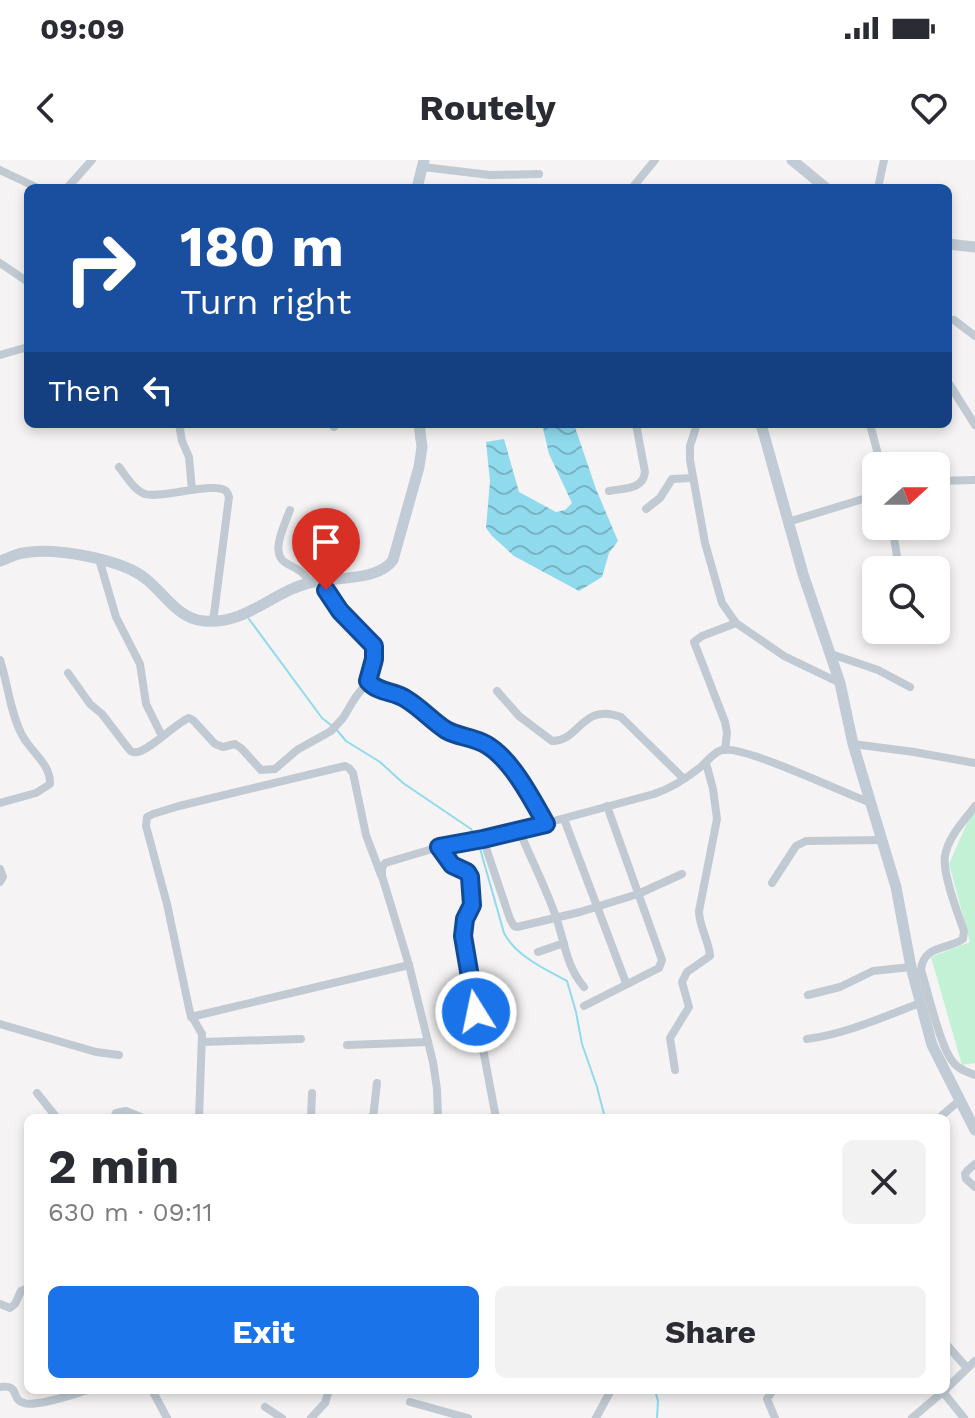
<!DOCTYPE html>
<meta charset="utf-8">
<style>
body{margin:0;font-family:"Work Sans",sans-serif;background:#f2f2f3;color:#2b2b33;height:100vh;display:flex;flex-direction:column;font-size:30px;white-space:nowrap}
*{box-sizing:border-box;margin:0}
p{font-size:26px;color:#7c7c81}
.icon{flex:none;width:44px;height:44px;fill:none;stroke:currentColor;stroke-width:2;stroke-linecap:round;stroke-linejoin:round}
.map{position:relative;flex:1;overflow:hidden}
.sheet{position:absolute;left:24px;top:954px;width:926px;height:280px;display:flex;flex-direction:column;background:#fff;border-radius:12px;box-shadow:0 4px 12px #0003}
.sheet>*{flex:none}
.top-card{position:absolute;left:24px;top:24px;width:928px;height:244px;border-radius:12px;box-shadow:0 4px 12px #0003;background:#1a4fa0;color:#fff;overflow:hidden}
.needle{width:52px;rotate:69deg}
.controls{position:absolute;left:862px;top:292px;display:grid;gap:16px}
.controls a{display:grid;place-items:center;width:88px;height:88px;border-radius:12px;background:#fff;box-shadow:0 4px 12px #0003;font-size:40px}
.pin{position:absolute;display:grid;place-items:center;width:68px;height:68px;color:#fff;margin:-82px -34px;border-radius:50% 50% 50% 0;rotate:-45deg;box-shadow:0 0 8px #0007}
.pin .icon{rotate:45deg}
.me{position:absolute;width:88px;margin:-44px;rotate:350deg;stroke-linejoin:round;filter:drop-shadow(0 0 6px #0008)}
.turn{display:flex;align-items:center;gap:28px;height:168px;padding:0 24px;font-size:36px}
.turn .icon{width:104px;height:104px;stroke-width:2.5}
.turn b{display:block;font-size:56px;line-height:68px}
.then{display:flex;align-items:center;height:76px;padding:0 24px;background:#0003;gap:16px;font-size:30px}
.round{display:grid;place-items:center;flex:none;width:84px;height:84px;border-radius:12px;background:#f2f2f3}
.head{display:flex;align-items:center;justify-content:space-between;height:136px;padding:0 24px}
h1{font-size:48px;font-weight:700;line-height:60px}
.cta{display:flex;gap:16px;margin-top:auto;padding:16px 24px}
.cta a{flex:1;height:92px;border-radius:12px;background:#1a73e8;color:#fff;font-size:32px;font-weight:700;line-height:92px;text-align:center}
.cta a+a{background:#f2f2f3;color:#2b2b33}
.status{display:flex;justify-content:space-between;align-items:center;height:56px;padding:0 40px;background:#fff;direction:ltr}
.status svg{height:22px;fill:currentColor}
header{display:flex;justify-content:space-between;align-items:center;height:104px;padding:0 24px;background:#fff;font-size:36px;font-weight:700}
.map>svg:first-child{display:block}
.pitch{fill:#c3f1d5}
.water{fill:url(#water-waves)}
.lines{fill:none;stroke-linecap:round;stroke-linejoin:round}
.stream{stroke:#90daee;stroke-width:2}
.street{stroke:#c1cad2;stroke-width:8}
.secondary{stroke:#c1cbd6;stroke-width:11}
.route-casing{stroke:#114b97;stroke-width:20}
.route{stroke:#1a73e8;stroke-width:14}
</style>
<div class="status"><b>09:09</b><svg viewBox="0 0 49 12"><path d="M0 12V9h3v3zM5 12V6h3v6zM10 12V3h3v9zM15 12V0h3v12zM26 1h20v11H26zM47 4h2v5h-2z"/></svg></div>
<header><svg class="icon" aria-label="back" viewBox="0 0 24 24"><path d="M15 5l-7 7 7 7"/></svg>Routely<svg class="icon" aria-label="heart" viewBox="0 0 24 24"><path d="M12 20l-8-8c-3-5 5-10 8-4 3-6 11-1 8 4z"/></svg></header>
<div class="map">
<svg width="975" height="1258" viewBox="0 0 975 1258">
<defs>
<pattern id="water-waves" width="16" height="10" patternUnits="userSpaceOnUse" patternTransform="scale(2)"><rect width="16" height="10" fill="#90daee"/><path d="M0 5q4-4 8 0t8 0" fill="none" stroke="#78b4c4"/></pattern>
</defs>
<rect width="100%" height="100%" fill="#f5f3f3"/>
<path class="pitch" d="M975 645V903L962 905 931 797 970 782 949 704Z"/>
<path class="water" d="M542 264H574L596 329 618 381 609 393 602 417 579 431 514 396 492 376 486 368 490 321 486 282 504 279 519 332 556 352 565 350 572 343 549 294Z"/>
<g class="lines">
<g class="stream">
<path d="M249 459 322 558 331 565"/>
<path d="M336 569 346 581 380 602 403 623 471 669 472 671"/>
<path d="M479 685 504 773C516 796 545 809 567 821L576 852 582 884 597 927 605 958"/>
<path d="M655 1230 658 1241 657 1258"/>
</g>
<g class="street">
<path d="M423 7 490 15 539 14"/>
<path d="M0 10 38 28"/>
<path d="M67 28 92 0"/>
<path d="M632 28 655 0"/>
<path d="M878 28 884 0"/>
<path d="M0 103 28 122"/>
<path d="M954 160 975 176"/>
<path d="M0 195 28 187"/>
<path d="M948 222 975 265"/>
<path d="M179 264 182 281 189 297 192 330"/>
<path d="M697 264 690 286V300L705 383 722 443 736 463 784 496 840 523"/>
<path d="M870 264 881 306"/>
<path d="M334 267V264"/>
<path d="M119 307C126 316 134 330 145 334 161 339 215 321 226 331 228 333 228 335 229 337L213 462"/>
<path d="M936 321 975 320"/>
<path d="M609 331C624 328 643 330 645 312L636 264"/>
<path d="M646 349 660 338 672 319 693 318"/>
<path d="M290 350C285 364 269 394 286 403 298 410 302 410 310 422"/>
<path d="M788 362 876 335"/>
<path d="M892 366 897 396 896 410"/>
<path d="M99 399 116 457 140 504 146 544 162 576"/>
<path d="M899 410H918"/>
<path d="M831 494 878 510 910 527"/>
<path d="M0 500C8 524 10 552 22 575 30 591 51 604 50 624L36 633 0 643"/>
<path d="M68 513 90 544 102 554 128 588C130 590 131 592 133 592 145 596 175 563 189 558L193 560 215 584 223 587 235 584 241 588 261 610 275 609 297 590 331 571 343 558 355 538 368 521 374 499V486L340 451 321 421"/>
<path d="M368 521C378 533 394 531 407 539 421 548 432 561 446 570 458 577 474 577 487 585 512 600 532 639 546 664"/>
<path d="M497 531 519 556 552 581C579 582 582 542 621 557L684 619"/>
<path d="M853 584 914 592 975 603"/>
<path d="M725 590 727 573 725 562 694 482 702 476 736 463"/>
<path d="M975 646C964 661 948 677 945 696 942 713 958 754 964 771L963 779C947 790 923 785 921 810 928 831 940 887 953 902 958 909 967 912 975 915"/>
<path d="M564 659 626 823"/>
<path d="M519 670C531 699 546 728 556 757 565 783 566 806 584 827"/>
<path d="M483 679 510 759 514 766 517 767 580 752 638 734 682 714"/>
<path d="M439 687 452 705 467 712 470 717 472 745 465 763 464 788 496 958"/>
<path d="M0 709 3 717 0 722"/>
<path d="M772 723 796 686 806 681 882 680"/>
<path d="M538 792 564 783"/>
<path d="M808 835 840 827 873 811 911 807"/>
<path d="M584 846 659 808 662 800 607 646"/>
<path d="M191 857 409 805"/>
<path d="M0 864 96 892 119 895"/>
<path d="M807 879C846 874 883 857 920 843"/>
<path d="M202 882 301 879"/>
<path d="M347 885 428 882"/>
<path d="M675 910 670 878 689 847 682 822 687 812 710 796C709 780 699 767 699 751L717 659 713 629 706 603"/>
<path d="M37 933 57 958"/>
<path d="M114 958 116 953 126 951 143 958"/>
<path d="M199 958 202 874 190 853 167 744 146 666 147 657 153 654 179 646 345 606 349 608 353 613 366 675 381 715"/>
<path d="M311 958 312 933"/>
<path d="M373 958 377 923"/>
<path d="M438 958 437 929 433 902 409 805 382 716V708L385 703 439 687 506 674 654 634C672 628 687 618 702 606 708 600 714 592 722 590 744 585 843 633 869 642"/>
<path d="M939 958 960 940"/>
<path d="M975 1004 968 1010 965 1014 966 1019 975 1027"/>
<path d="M0 1144 10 1148 15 1144 21 1131 28 1128"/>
<path d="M946 1184 967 1208"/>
<path d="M0 1227C21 1224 10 1240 24 1243 37 1247 74 1234 88 1230"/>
<path d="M946 1229 975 1201"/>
<path d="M152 1230 167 1258"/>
<path d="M773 1230 767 1239 775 1258"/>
<path d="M943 1232 964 1258"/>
<path d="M410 1242 468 1258"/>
<path d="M265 1247 282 1258"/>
<path d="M311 1258 325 1243 329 1230"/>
<path d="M596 1258 611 1230"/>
<path d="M912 1258 945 1230"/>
</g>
<g class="secondary">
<path d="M792 0 826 28"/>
<path d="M417 28 424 0"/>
<path d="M948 84 975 87"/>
<path d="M761 264 803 414 840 523 853 584 896 727 911 807 932 885 975 970"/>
<path d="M0 401C7 399 15 394 23 393 54 387 122 399 146 419 165 434 178 459 204 461 247 465 274 430 313 422 335 417 379 421 393 400L419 307 422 287 419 264"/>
</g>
</g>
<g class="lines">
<defs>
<path id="route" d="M326 430 340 451 374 486V499L368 521C378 533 394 531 406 539 421 548 432 561 446 570 458 577 474 577 487 585 512 600 532 639 546 664L483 679 439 687 452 705 467 712 470 717 472 745 465 759 463 776 476 852"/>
</defs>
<use href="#route" class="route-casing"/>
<use href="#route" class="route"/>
</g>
</svg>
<div class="controls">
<a><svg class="needle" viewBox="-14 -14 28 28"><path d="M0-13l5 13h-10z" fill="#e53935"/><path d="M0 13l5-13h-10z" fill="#7c7c81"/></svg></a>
<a><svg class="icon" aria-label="search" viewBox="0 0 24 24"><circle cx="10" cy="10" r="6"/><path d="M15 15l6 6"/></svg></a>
</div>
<div class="pin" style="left:326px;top:430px;background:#d93025"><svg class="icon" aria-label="arrive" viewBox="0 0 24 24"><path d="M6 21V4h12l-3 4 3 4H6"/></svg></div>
<svg class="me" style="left:476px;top:852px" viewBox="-20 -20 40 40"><circle r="17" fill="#1a73e8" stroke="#fff" stroke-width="3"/><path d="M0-11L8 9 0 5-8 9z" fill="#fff"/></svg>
<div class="top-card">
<div class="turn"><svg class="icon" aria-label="right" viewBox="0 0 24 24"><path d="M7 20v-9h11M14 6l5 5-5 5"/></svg><div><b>180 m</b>Turn right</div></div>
<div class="then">Then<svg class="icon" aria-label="left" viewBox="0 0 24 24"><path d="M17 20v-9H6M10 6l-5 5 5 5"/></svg></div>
</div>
<section class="sheet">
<div class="head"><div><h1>2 min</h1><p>630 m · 09:11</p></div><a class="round"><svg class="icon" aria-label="close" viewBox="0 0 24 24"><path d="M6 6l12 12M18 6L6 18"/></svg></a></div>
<div class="cta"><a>Exit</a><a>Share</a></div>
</section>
</div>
